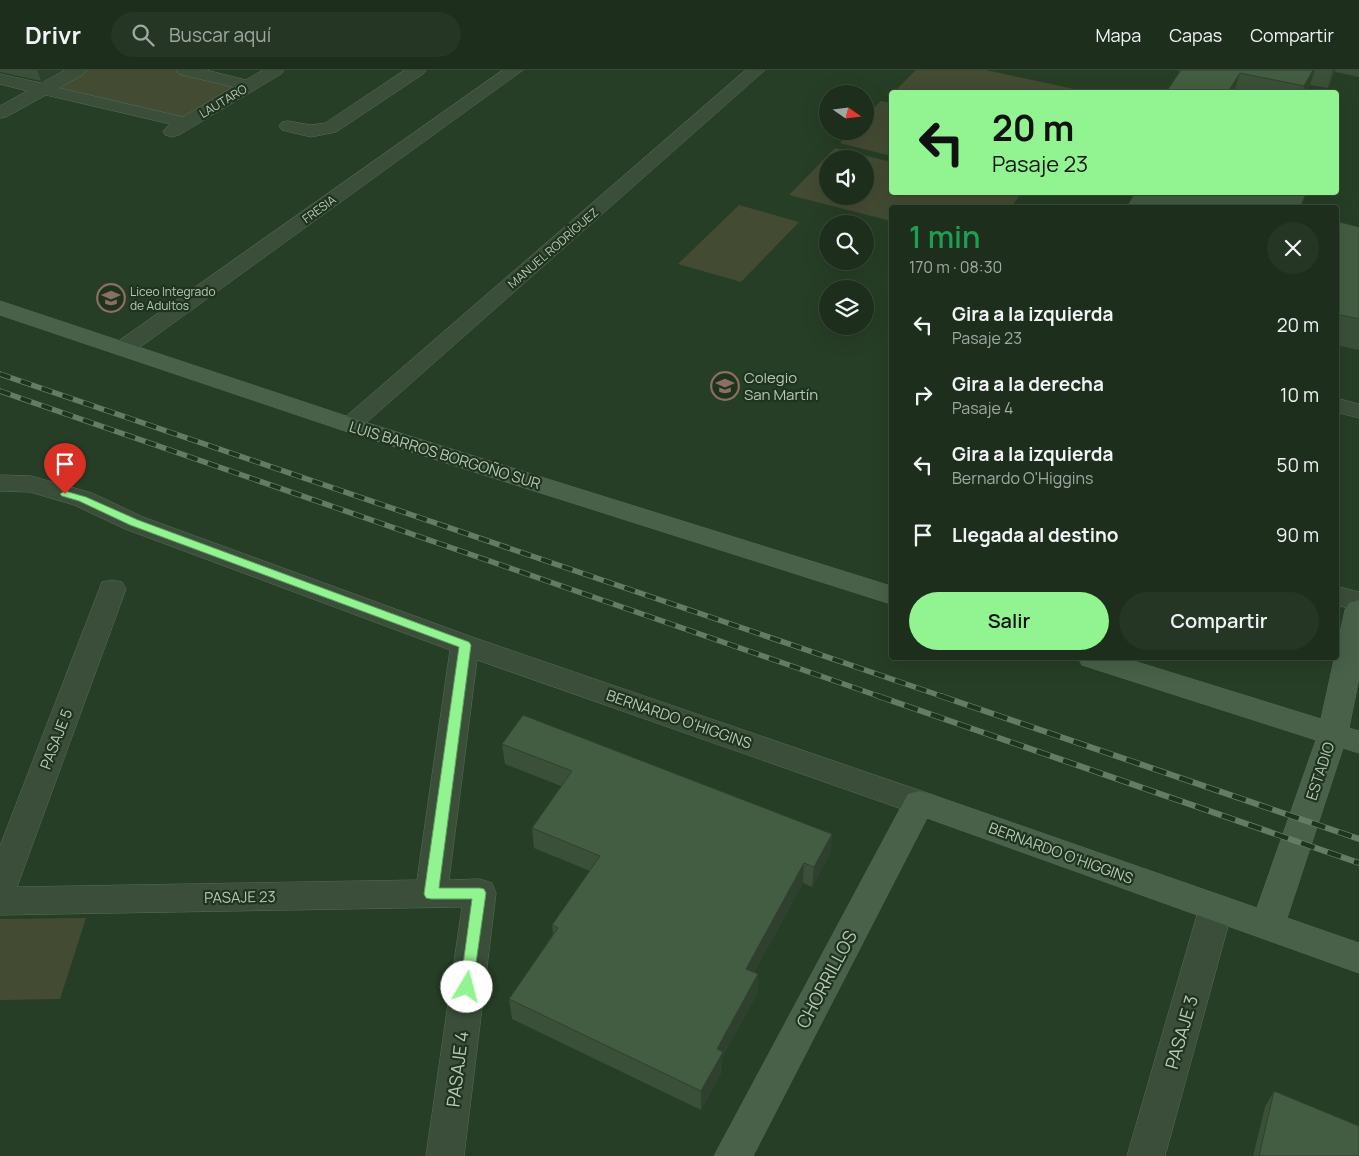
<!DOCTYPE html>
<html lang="es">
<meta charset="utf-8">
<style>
body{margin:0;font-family:Manrope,sans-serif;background:#253625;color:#f1f3f6;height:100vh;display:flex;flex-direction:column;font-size:19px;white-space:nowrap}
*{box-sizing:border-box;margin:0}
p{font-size:16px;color:#a0a8a3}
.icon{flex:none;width:28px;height:28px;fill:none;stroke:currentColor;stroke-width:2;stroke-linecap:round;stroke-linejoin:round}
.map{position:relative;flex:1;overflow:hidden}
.drawer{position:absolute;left:889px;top:135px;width:450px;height:455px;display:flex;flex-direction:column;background:#1d2e1c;border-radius:5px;box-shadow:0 5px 20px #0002,0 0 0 1px #3b4a3b}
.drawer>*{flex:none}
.guide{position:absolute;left:889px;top:20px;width:450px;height:105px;border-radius:5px;box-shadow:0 5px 20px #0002,0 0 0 1px #3b4a3b;background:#91f490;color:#111;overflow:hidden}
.needle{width:32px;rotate:104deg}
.tools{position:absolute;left:819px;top:15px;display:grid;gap:10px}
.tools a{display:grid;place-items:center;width:55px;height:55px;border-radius:50%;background:#1d2e1c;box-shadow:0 5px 20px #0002,0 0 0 1px #3b4a3b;font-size:25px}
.pin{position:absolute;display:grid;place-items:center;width:42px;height:42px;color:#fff;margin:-51px -21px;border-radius:50% 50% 50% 0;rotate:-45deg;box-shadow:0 0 5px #0007}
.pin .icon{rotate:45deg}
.me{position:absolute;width:55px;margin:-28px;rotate:8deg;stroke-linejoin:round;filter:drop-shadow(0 0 4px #0008)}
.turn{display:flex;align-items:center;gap:18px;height:105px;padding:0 20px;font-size:22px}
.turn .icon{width:65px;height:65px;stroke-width:2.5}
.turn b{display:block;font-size:35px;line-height:42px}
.round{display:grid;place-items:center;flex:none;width:52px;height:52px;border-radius:26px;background:#253625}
.headline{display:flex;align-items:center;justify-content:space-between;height:85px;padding:0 20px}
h1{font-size:30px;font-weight:600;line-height:38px;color:#1e9e55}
.primary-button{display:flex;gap:10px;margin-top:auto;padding:10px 20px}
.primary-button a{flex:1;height:58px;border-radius:30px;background:#91f490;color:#111;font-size:20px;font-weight:600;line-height:58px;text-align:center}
.primary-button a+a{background:#253625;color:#f1f3f6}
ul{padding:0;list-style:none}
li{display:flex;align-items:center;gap:15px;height:70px;padding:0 20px}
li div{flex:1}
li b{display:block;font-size:19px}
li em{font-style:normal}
header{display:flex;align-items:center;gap:30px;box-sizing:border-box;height:70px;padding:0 25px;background:#1d2e1c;border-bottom:1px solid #3b4a3b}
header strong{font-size:24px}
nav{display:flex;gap:28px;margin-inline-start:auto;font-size:18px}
.search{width:350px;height:45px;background:#253625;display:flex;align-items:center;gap:12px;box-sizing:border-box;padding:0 18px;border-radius:28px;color:#a0a8a3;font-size:19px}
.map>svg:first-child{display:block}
.green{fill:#444b33;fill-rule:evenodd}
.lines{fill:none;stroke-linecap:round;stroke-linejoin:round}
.street-casing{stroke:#586c58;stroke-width:1}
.secondary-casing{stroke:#586c58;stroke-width:1}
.street{fill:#3b4e3a;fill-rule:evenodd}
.secondary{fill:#486148;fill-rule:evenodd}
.rail-far1-casing{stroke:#647c63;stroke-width:5.5}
.rail-casing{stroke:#647c63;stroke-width:6}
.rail-far1{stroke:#1f331f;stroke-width:4;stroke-dasharray:11;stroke-linecap:butt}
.rail{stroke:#1f331f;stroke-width:4.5;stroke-dasharray:14;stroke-linecap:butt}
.wall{fill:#3a5039}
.shaded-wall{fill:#2f412e}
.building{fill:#435d42;stroke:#2f412e}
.route{fill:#91f490;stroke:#5e9f5e}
.labels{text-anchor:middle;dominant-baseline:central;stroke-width:4.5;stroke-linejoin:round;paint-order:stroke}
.far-street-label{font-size:12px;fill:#b6c9b6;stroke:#1f331f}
.far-poi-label{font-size:12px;fill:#b6c9b6;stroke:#1f331f;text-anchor:start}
.poi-label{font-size:15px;fill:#b6c9b6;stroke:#1f331f;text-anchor:start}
.street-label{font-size:15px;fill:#b6c9b6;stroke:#1f331f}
.near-street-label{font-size:18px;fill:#b6c9b6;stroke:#1f331f}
</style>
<header>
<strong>Drivr</strong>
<div class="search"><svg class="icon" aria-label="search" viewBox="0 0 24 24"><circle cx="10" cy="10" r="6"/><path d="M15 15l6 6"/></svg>Buscar aquí</div>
<nav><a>Mapa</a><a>Capas</a><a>Compartir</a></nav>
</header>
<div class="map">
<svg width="1359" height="1086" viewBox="0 0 1359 1086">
<rect width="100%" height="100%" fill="#273e26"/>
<g class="green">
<path d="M78 0H185L249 16 187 53 43 19Z"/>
<path d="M916 0H986L1088 22H894Z"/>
<path d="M881 31 891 33V86L840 73 851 61H865V47Z"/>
<path d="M835 78 891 92V122L1021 124 1011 137 891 138V151L789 125ZM828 89H865V126H828Z"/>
<path d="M739 135 799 152 741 212 678 194Z"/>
<path d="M86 848 60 929 0 930V849Z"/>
</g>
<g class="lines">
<defs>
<g id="street">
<path d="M65 0H87L84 4 59 18 183 47 233 17 179 4 176 0H206L246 10 263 0H284L281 4 179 65 172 67 165 65 163 61 170 54 46 25 6 47 0 48V36L27 21 0 14V4L41 13Z"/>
<path d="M405 0H426L423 4 336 62 311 67 282 60 279 56 282 52 288 51 311 55 325 53Z"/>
<path d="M503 0H523L132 283 124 285 116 283 113 278 116 273Z"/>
<path d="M746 0H765L358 360 350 362 342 360 338 355 342 350Z"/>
<path d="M1336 328 1359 334V348L1336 342Z"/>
<path d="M0 405 31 406 92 423 143 447 475 568 930 724 935 733 930 742 919 745 477 590 449 810 480 809 492 813 496 823 464 1086H426L462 837 0 845V776L102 512 112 510 122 512 126 519 17 817 417 810 450 580 125 459 74 435 30 422 0 421Z"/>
<path d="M1336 516 1359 522V541L1336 535Z"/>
<path d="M1216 824 1228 828 1233 838 1165 1086H1127L1199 838 1204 828Z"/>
</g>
<g id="secondary">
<path d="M0 231 358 350 891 516V534L342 360 0 245Z"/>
<path d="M1359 530V608L1349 658 1359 661V683L1343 678 1287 848 1359 873V903L927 748 753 1086H714L908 724 919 721 930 724 1257 838 1316 670 1082 595 1078 588H1124L1321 649 1345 540 1349 533Z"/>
</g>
</defs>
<use href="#street" class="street-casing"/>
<use href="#secondary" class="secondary-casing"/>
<use href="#street" class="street"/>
<use href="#secondary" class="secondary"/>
<defs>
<g id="rail-far1">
<path d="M0 304 944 627"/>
<path d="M0 321 881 627"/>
</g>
<g id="rail">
<path d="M878 626 1359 793"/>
<path d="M941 626 1359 769"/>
</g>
</defs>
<use href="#rail-far1" class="rail-far1-casing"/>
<use href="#rail" class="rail-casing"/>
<use href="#rail-far1" class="rail-far1"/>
<use href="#rail" class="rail"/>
</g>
<g class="wall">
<path d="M0 0H61L41 11 0 2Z"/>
<path d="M1179 0H1359V7L1335 2 1328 18 1310 15 1306 22H1166L1178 5Z"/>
<path d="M1336 151 1359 157V280L1336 275Z"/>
<path d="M502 674 832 764 830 784 812 817 803 813 754 902 758 904 757 924 722 987V1001L701 1040 512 949 509 929 553 864 552 855 590 801 534 778 532 758 561 716 505 694Z"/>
<path d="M1274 1021 1359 1086H1253L1265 1037Z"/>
</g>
<g class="shaded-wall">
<path d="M37 0H61L41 11Z"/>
<path d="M1313 0H1315L1310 15 1306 22H1302L1304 16Z"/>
<path d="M1333 0H1336L1328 18Z"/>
<path d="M1240 3 1234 22H1228Z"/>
<path d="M832 764 830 784 812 817 814 797Z"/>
<path d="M804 793 803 813 745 918 746 899Z"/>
<path d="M758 904 757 924 722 987V1001L701 1040V1021L717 979Z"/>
</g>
<g class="building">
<path d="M1181 0H1313L1304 16 1240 3 1228 22H1166Z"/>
<path d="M1135 122H1300L1306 124 1300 138H1126Z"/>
<path d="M1336 151 1359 157V249L1336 244Z"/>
<path d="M523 645 832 764 814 797 804 793 746 899 758 904 717 979 723 982 701 1021 509 929 558 858 552 855 600 786 532 758 572 701 502 674Z"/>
<path d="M1274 1021 1359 1056V1086H1259Z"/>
</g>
<path class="route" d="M65 421 86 427 138 450 469 572 471 575 439 818H480L484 819 486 823 472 921 467 923 462 921 460 917 472 829H431L426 828 424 824 459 577 130 455 79 431 62 426 60 424Z"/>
<defs>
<symbol id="school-ring" viewBox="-11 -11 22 22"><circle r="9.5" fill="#1f331f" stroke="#8d6e63" stroke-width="1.5"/><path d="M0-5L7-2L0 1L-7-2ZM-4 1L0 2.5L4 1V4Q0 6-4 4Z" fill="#8d6e63"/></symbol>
</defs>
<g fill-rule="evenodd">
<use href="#school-ring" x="95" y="212" width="32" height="32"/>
<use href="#school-ring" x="709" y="300" width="32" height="32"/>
</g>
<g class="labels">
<g class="far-street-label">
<text transform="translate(223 31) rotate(-31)">LAUTARO</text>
<text transform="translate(319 139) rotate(-36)">FRESIA</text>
<text transform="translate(553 178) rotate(-41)">MANUEL RODRÍGUEZ</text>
</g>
<g class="far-poi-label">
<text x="130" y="221">Liceo Integrado<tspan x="130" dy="14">de Adultos</tspan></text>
</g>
<g class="poi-label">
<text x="744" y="307">Colegio<tspan x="744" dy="17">San Martín</tspan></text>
</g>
<g class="street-label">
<text transform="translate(445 385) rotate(17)">LUIS BARROS BORGOÑO SUR</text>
<text transform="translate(679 649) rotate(19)">BERNARDO O'HIGGINS</text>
<text transform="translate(56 669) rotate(-69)">PASAJE 5</text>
<text transform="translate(1320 701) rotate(-72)">ESTADIO</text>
<text transform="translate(1061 783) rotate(20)">BERNARDO O'HIGGINS</text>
<text transform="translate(240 827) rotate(-1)">PASAJE 23</text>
</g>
<g class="near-street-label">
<text transform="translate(826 909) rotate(-62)">CHORRILLOS</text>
<text transform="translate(1181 962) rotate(-74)">PASAJE 3</text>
<text transform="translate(457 999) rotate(-83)">PASAJE 4</text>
</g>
</g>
</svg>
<div class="tools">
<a><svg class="needle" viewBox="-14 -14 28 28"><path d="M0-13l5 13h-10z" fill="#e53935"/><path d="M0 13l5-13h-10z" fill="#a0a8a3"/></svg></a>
<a><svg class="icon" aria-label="sound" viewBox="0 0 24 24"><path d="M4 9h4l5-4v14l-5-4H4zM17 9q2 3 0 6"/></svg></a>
<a><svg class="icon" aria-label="search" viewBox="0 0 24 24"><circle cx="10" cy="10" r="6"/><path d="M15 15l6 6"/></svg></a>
<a><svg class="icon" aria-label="layers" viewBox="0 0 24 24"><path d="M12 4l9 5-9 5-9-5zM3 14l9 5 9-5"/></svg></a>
</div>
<div class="pin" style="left:65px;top:424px;background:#d93025"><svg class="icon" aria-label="arrive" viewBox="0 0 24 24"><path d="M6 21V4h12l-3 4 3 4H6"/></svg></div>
<svg class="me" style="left:467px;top:917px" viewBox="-20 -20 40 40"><circle r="19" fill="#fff"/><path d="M0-13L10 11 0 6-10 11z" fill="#91f490"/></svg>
<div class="guide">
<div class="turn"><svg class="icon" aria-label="left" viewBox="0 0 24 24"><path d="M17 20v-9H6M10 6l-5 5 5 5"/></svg><div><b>20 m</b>Pasaje 23</div></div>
</div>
<section class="drawer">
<div class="headline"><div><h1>1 min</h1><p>170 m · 08:30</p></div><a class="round"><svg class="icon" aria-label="close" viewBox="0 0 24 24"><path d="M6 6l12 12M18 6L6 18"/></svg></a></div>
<ul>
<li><svg class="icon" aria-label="left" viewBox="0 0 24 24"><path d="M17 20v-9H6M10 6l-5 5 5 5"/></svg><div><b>Gira a la izquierda</b><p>Pasaje 23</p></div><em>20 m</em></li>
<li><svg class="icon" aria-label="right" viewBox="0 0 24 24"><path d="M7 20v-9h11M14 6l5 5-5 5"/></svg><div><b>Gira a la derecha</b><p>Pasaje 4</p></div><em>10 m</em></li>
<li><svg class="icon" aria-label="left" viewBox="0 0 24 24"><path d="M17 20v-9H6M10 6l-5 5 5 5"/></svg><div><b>Gira a la izquierda</b><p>Bernardo O'Higgins</p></div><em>50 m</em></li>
<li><svg class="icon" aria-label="arrive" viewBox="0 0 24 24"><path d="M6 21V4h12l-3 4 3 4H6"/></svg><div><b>Llegada al destino</b></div><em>90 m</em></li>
</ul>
<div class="primary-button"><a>Salir</a><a>Compartir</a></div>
</section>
</div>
